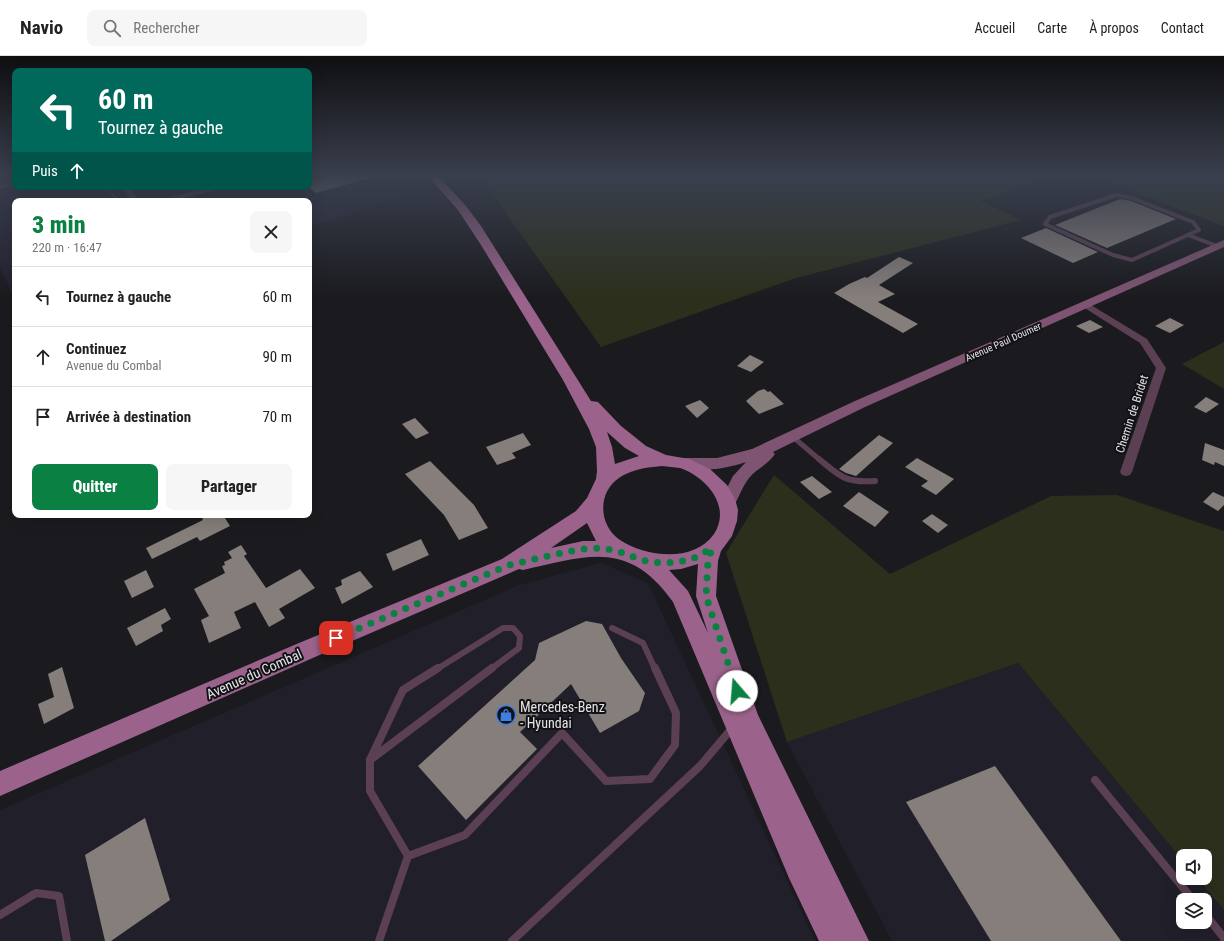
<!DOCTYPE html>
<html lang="fr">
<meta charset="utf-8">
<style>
body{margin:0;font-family:"Roboto Condensed",sans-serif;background:#f6f6f6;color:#222;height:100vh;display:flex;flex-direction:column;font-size:15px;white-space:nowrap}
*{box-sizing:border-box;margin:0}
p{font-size:13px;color:#767676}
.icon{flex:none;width:22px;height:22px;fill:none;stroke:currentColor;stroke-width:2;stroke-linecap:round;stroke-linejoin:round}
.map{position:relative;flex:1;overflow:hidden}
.side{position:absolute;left:12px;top:142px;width:300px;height:320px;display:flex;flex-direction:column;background:#fff;border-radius:8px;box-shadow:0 4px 16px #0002}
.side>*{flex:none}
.banner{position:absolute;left:12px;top:12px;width:300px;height:122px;border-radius:8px;box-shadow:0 4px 16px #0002;background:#00695c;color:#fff;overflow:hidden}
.buttons{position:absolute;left:1176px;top:793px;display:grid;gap:8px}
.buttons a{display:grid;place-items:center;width:36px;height:36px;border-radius:8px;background:#fff;box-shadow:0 4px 16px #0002;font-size:20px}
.pin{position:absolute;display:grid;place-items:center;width:34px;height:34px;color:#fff;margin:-17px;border-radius:8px;box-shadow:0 2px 6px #0006}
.me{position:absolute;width:44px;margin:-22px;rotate:342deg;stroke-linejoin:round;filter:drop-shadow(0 0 3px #0008)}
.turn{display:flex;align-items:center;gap:14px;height:84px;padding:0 20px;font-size:18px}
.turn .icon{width:52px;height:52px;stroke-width:2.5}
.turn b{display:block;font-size:28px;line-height:34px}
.then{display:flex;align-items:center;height:38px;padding:0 20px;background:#0003;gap:8px;font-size:15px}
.round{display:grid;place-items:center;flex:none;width:42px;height:42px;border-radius:8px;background:#f6f6f6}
.head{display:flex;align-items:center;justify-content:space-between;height:68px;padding:0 20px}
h1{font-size:24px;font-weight:800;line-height:30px;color:#0b8043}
.button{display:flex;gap:8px;margin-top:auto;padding:8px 20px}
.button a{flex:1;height:46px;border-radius:8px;background:#0b8043;color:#fff;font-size:16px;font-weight:800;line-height:46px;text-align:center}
.button a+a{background:#f6f6f6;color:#222}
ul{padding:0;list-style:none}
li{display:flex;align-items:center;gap:12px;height:60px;padding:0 20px;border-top:1px solid #e0e0e0}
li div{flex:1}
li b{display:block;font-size:15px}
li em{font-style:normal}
header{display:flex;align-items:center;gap:24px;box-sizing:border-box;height:56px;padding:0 20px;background:#fff;border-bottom:1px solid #e0e0e0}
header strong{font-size:19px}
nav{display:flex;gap:22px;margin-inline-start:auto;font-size:14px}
.search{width:280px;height:36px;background:#f6f6f6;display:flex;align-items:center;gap:10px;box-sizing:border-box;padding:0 14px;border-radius:8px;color:#767676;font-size:15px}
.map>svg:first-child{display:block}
.commercial{fill:#232030}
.built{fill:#211f29;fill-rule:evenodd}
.green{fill:#2b2f1c}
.building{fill:#857e7b}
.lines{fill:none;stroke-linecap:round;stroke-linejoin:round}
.path{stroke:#757579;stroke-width:1.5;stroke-dasharray:1.5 1.5;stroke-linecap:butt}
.lane-far3{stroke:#5b4053;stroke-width:4}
.lane-far2{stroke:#5b4053;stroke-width:5}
.lane-far1{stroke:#5b4053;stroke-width:6}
.lane{stroke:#5b4053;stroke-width:8}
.street{fill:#5b4053;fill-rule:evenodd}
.secondary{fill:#7f5473;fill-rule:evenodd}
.primary{fill:#9b638b;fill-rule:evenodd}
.route{stroke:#0b8043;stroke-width:7;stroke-dasharray:0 12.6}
.labels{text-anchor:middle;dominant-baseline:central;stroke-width:4;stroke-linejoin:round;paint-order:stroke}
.far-street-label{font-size:10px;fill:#e4e4e7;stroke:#121216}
.street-label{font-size:12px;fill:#e4e4e7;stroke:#121216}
.near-street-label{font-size:14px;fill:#e4e4e7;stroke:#121216}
.near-poi-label{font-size:14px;fill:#e4e4e7;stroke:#121216;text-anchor:start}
</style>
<header>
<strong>Navio</strong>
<div class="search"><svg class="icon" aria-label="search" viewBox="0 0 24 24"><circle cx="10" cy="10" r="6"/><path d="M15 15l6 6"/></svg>Rechercher</div>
<nav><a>Accueil</a><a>Carte</a><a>À propos</a><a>Contact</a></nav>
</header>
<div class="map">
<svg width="1224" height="885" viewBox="0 0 1224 885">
<rect width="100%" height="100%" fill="#1b1b1f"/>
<path class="commercial" d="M0 119H15V131H309V119H417L433 131 309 171V145H15V245L0 210Z"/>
<g class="built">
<path d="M601 507 648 527 815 885H0V754L519 529Z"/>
<path d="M1018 607 1183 805V822H1197L1224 854V885H892L787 686ZM1183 844H1205V866H1183Z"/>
</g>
<g class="green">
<path d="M479 119H1062L980 145 1021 164 796 222 601 291Z"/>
<path d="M1087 119H1224V170Z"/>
<path d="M1224 286V333L1182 308Z"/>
<path d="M774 419 890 518 1051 440 1117 439 1224 475V854L1197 822H1205V800H1183V805L1018 607 787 686 726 497Z"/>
</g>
<g class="building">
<path d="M333 119H369L370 122 316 137 309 131V125Z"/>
<path d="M1120 143 1131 145 1176 163 1107 192 1055 169Z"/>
<path d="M1046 172 1098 196 1073 207 1021 182Z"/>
<path d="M899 201 913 207 879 229 895 238 878 246 918 268 903 277 834 237 849 228 865 221 867 222Z"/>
<path d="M1170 262 1184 269 1170 277 1155 270Z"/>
<path d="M1090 264 1103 271 1089 277 1076 270Z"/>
<path d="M750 299 764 306 751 316 737 310Z"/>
<path d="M764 333 768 336 770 335 784 348 759 358 746 345 758 335Z"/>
<path d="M1206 341 1219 348 1206 357 1194 351Z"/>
<path d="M700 344 709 352 697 362 685 350Z"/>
<path d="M415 362 429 377 416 383 402 368Z"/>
<path d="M523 377 531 389 512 397 516 402 497 409 486 391Z"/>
<path d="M879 379 893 387 856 420 846 417 839 413Z"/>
<path d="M1205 387 1224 394V410L1215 406 1214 409 1202 404Z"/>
<path d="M917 402 954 423 936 439 921 430 928 425 905 411Z"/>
<path d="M430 405 474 449 488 472 459 484 444 459 405 418Z"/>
<path d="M812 420 832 436 819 443 800 426Z"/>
<path d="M859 436 889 456 875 471 843 450Z"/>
<path d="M1213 436 1224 441V449L1218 455 1203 446Z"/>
<path d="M932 458 948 469 938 477 922 465Z"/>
<path d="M201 459H223L230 470 200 485 197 481 152 503 146 492 203 464Z"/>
<path d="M421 483 429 499 393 515 386 498Z"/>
<path d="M241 489 247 498 244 500 266 532 300 513 315 532 279 553 285 562 269 571 255 546 234 556 241 572 209 587 201 564 209 560 194 533 225 517 222 510 225 509 224 506 232 502 228 496Z"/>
<path d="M146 514 154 531 132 542 124 525Z"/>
<path d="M360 515 373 531 342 548 335 532 342 529 341 524Z"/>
<path d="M165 552 171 563 161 569 163 575 136 590 127 572Z"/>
<path d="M586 565 602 568 621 602 645 637 639 655 600 677 571 628 520 676 537 693 466 764 418 710 535 604 539 587Z"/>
<path d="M62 611 74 652 44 668 38 648 54 641 48 618Z"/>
<path d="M995 710 1121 885H991L906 746Z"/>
<path d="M145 762 170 844 111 885H105L85 799Z"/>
</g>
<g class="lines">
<path class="path" d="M107 131 116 142 115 145"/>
<g class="lane-far3">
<path d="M1117 139 1132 142 1193 166 1199 174 1132 204 1113 199 1045 168 1050 161Z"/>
<path d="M165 145 218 131"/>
<path d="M1188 179 1217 190"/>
</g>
<path class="lane-far2" d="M793 381 820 404"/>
<g class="lane-far1">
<path d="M819 403C841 421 845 427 875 425"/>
<path d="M612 572 643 587 655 613"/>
<path d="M437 613 503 572H513L520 580 519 592 491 613"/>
</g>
<g class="lane">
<path d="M370 704V735L408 800 379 885"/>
<path d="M370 704 403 634 438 612"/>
<path d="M370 704 492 612"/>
<path d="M1095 724 1193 844"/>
<path d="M408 800 465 779 562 677 606 725 650 723 675 689 676 657 655 612"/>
<path d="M1205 858 1224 882"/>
<path d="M0 859 36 837 59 840 67 885"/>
<path d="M512 885 700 710 733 671"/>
</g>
<g class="street">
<path d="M15 125V129L0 133V129Z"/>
<path d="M122 131H129L138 143H155L159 145H132Z"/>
<path d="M1086 246 1147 283 1166 312 1132 416 1130 419 1126 420 1122 419 1120 416 1156 312 1140 287 1083 251 1082 249 1083 247Z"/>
</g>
<path class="secondary" d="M1224 184V191L865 351 773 396 775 398C769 408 756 413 749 422 742 431 739 441 734 450L728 452 722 450 720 446 733 420 746 406C725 413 699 417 677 411L674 407 677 403 682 402H717L752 393 855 345Z"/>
<path class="primary" d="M427 119H437L466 150 481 170 591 345 598 346 621 370 646 390 666 399 689 403 710 413 727 429 735 443 738 454 737 465 732 480 721 495 718 505 716 540 758 659 869 885H819L789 822 673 546C628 483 587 500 523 514L519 513 315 601 0 740V715L299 587 502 503 576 455 587 442 596 423 597 415 596 391 589 373 563 324 481 189 458 154ZM607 376 625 392 639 400 615 408 612 391ZM662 410C668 411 674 411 680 412 706 421 732 450 714 478 694 507 645 501 620 484 607 475 601 460 604 444 611 417 638 412 662 410ZM587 467 596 485H583L551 492ZM698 508 696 540 708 577 688 535 669 514 681 513Z"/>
</g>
<linearGradient id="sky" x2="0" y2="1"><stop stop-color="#0f0f11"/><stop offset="0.49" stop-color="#393f4d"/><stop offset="1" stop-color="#393f4d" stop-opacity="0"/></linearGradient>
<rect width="1224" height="242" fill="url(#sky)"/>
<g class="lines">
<path class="route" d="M336 582 509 509 561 497 583 493 602 492 624 497 641 504 660 507 679 506 697 501 712 492 708 505 706 540 737 635"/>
</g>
<defs>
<symbol id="shop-ring" viewBox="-11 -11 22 22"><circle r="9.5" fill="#121216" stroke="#3f7fe0" stroke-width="1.5"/><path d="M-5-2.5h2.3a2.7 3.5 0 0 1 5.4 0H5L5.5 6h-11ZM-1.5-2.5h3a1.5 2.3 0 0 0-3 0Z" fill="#3f7fe0"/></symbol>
</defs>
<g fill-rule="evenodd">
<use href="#shop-ring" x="495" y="648" width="22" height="22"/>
</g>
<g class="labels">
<g class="far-street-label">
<text transform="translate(1003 286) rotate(-24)">Avenue Paul Doumer</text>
</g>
<g class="street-label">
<text transform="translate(1132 358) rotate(-72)">Chemin de Bridet</text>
</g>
<g class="near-street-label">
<text transform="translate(254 618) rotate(-24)">Avenue du Combal</text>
</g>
<g class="near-poi-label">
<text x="520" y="651">Mercedes-Benz<tspan x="520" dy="16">- Hyundai</tspan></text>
</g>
</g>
</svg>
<div class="buttons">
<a><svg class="icon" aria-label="sound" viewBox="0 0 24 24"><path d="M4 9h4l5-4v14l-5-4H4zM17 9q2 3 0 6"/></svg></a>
<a><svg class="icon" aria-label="layers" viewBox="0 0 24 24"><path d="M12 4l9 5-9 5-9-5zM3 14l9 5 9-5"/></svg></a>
</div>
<div class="pin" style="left:336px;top:582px;background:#d93025"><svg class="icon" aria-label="arrive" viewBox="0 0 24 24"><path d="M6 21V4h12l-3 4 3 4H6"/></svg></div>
<svg class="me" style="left:737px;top:635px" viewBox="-20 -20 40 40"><circle r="19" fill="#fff"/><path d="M0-13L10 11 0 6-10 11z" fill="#0b8043"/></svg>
<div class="banner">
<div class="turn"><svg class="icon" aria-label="left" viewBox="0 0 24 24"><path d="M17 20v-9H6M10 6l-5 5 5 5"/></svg><div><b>60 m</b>Tournez à gauche</div></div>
<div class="then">Puis<svg class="icon" aria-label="ahead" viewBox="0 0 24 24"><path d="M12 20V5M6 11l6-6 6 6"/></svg></div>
</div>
<section class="side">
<div class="head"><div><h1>3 min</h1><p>220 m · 16:47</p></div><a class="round"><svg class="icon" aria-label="close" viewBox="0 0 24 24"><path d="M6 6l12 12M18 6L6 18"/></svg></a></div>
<ul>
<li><svg class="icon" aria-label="left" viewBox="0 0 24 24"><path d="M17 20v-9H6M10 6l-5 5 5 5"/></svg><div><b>Tournez à gauche</b></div><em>60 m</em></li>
<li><svg class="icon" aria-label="ahead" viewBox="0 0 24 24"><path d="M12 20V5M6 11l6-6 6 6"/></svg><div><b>Continuez</b><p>Avenue du Combal</p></div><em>90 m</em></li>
<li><svg class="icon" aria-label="arrive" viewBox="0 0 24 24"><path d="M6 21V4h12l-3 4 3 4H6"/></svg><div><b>Arrivée à destination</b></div><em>70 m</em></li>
</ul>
<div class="button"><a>Quitter</a><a>Partager</a></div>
</section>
</div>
